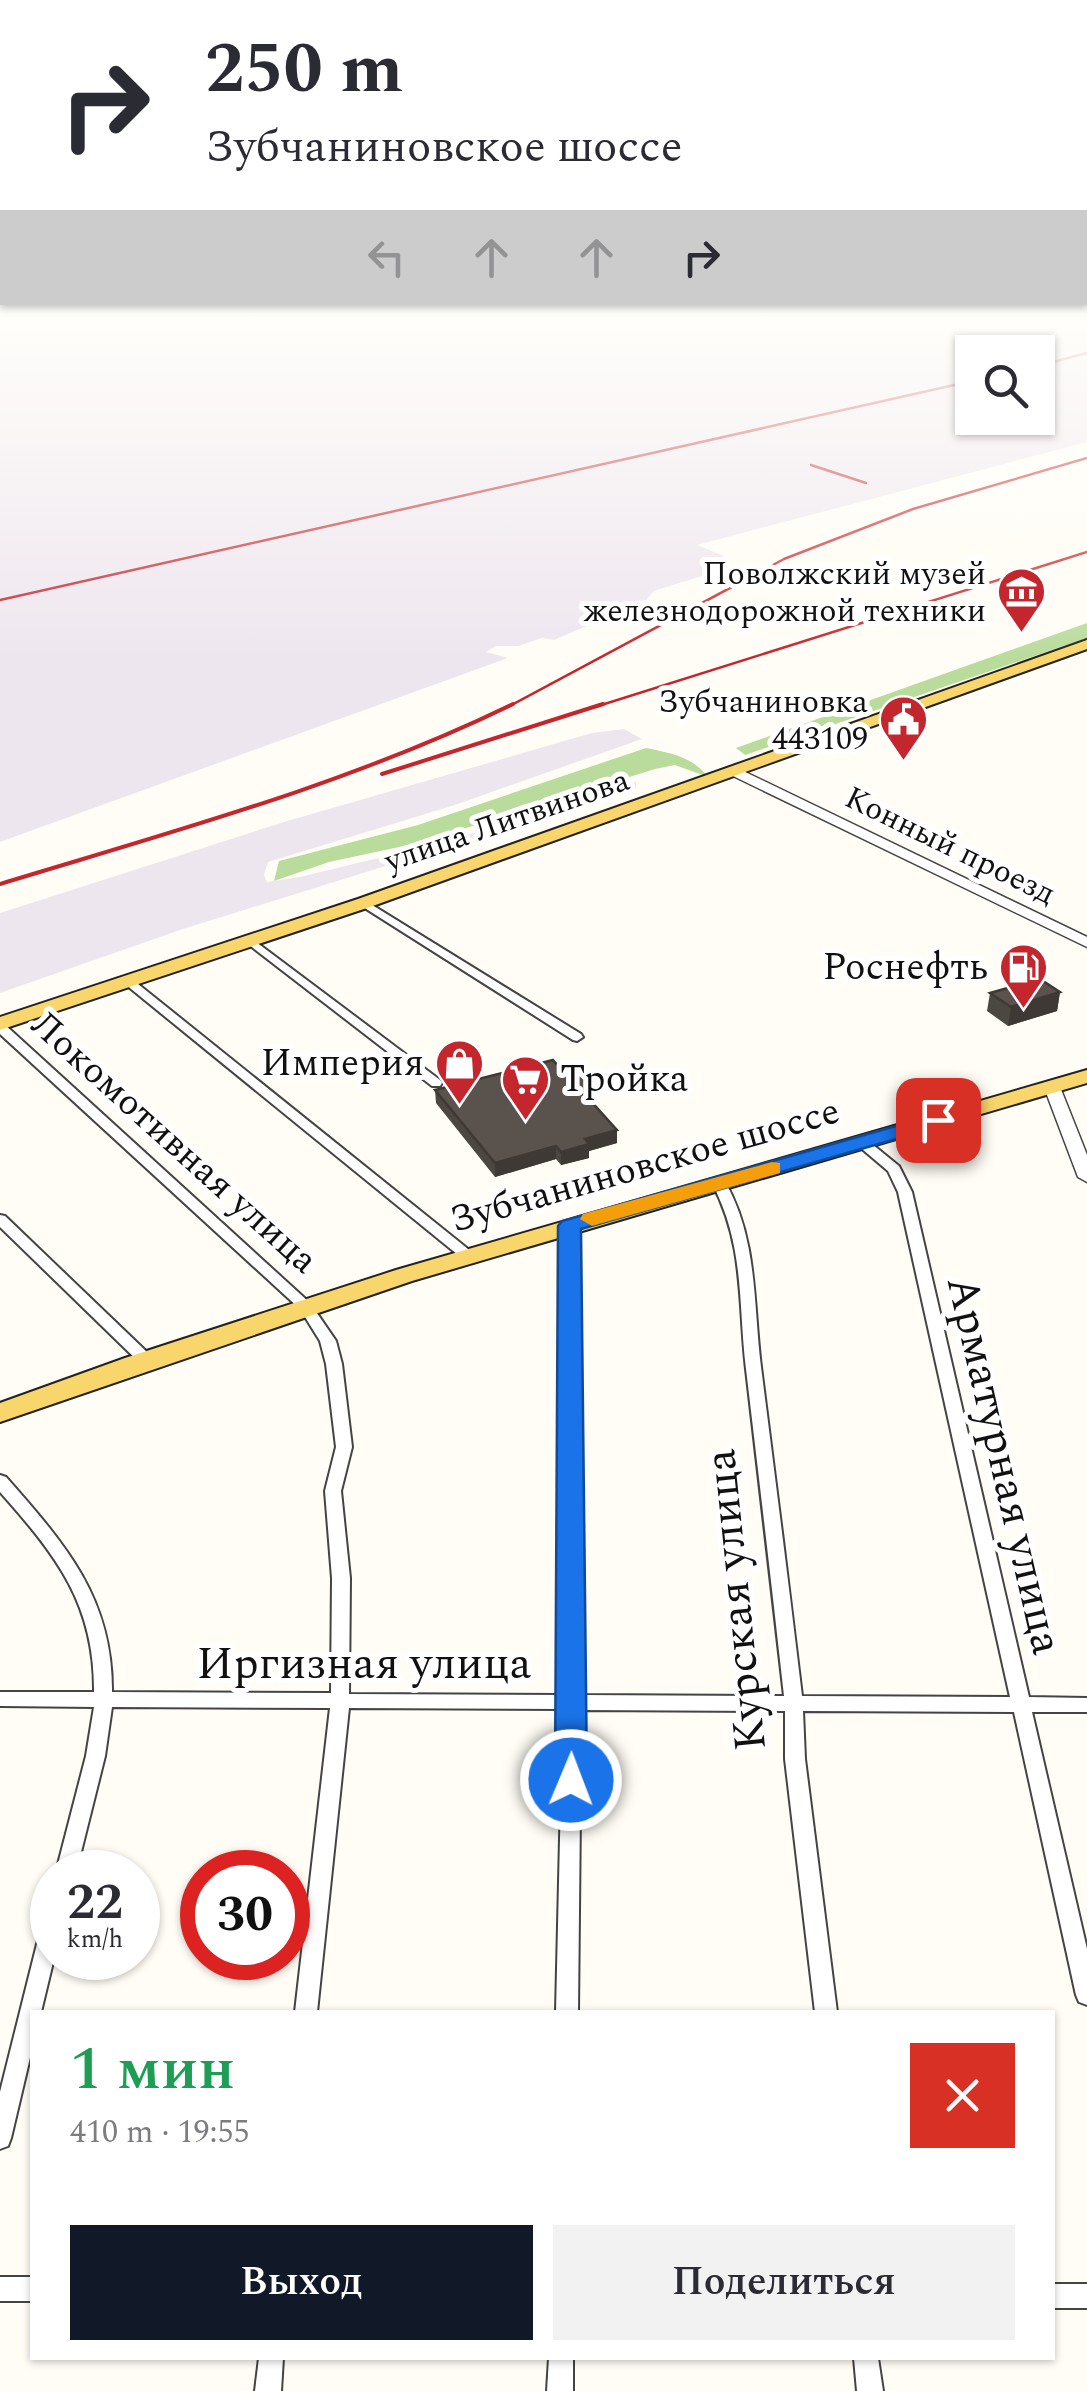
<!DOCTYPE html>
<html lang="ru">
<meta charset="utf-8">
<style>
body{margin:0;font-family:Spectral,serif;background:#f2f2f3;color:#2b2b33;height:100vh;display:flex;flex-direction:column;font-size:38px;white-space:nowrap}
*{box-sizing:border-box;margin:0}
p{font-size:32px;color:#7c7c81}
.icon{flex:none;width:55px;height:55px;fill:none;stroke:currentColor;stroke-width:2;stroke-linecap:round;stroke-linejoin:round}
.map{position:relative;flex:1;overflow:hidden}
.panel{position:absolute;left:30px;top:2010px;width:1025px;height:350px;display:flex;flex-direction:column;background:#fff;border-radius:0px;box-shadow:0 2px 8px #0004}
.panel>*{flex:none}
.banner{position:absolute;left:0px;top:0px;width:1088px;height:305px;box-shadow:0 2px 8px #0004;background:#fff;color:#2b2b33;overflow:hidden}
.tools{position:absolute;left:955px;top:335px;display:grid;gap:20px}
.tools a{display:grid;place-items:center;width:100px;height:100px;border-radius:0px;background:#fff;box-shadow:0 2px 8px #0004;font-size:50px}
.speed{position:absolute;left:30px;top:1850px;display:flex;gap:20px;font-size:50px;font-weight:700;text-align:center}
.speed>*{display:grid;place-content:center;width:130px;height:130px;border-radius:50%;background:#fff;box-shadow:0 2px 8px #0004;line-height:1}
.speed small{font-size:25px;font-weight:400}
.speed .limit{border:15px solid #d22;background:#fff;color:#111}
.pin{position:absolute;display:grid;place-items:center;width:85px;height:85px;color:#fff;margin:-42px;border-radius:20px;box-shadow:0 5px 15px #0006}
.me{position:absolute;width:110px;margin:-55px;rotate:1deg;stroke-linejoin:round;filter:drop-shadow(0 0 8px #0008)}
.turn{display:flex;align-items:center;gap:35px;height:210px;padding:0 40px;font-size:45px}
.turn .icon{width:130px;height:130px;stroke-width:2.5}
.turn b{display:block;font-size:70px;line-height:85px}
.lanes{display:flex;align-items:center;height:95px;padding:0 40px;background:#0003;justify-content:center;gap:50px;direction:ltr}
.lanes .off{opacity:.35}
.round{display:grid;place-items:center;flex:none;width:105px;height:105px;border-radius:0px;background:#f2f2f3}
.head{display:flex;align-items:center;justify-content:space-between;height:170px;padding:0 40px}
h1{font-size:60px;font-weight:600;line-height:75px;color:#1e9e55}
.button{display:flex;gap:20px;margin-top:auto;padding:20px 40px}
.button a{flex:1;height:115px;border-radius:0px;background:#111827;color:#fff;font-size:40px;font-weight:600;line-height:115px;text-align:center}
.button a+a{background:#f2f2f3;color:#2b2b33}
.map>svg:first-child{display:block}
.industrial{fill:#eee6ef;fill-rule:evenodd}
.forest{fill:#b9dc9c}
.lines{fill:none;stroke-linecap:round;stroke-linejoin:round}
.minor-casing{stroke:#444;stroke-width:4}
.tertiary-casing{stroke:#444;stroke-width:3}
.primary-casing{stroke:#222;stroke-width:4}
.minor{fill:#fff;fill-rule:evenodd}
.tertiary{fill:#fff;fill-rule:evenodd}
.primary{fill:#f9d66b;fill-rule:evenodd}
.rail-far1{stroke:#c4262e;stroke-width:2.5}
.rail{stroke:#c4262e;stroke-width:4}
.wall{fill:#4d4742}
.shaded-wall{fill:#3f3936}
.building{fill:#5a524d;stroke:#3f3936;stroke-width:2.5}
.route{fill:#1a73e8;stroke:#114b97;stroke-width:2.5}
.slow{fill:#f59e0b}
.labels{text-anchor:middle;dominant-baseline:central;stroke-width:10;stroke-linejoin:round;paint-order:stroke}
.far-poi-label{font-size:32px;fill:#111;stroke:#fff;text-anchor:end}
.far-street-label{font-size:32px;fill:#111;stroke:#fff}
.poi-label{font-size:38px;fill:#111;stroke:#fff;text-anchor:end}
.street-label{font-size:38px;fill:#111;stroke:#fff}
.near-street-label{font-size:45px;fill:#111;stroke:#fff}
</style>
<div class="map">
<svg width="1087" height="2391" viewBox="0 0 1087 2391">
<rect width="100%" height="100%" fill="#fffdf5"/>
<g class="industrial">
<path d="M0 325H1087V442L697 545 724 556 711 561 718 564 710 568 718 571 654 591 646 600 631 602 633 606 554 640 542 638 518 646H496L486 652 508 658 0 842ZM972 352H1038V418H972Z"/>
<path d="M624 729 642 739 455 805 268 862 264 875 267 882 300 877 448 841 636 782V788L183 929 0 993V913L284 822 592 733Z"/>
</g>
<g class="forest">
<path d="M1087 623V638L745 755 736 748Z"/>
<path d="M646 748C670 753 692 756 708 777L675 765 655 769 418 843 329 862 274 881 279 861 418 825Z"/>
</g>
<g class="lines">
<defs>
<g id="minor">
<path d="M364 900 581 1034 583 1037 577 1041 573 1040 360 905V901Z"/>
<path d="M252 939 440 1080 442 1083 440 1086H432L248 944V940Z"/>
<path d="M129 978 133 980 473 1253 475 1256 473 1259H463L125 984V980Z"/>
<path d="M0 1023 4 1024 310 1303 336 1341 342 1364 352 1447 341 1491 350 1578 349 1694 563 1695V1225L570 1221 577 1225 581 1695 784 1696C772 1587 759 1478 746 1369 738 1302 745 1246 712 1183L719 1179 724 1180C758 1238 753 1303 761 1367 775 1477 789 1586 802 1696L1010 1697 898 1192 888 1171 855 1143 862 1139 867 1140 899 1166 912 1192 1029 1697 1087 1698V1712H1032L1087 1949V2005L1079 2002 1076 1995 1014 1712 803 1711 805 1759 837 2012H815L785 1759V1711L581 1710 578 2012H556L563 1709 349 1708 317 2012H295L330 1708 112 1707 105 1756 76 1872H56L86 1756 94 1707 0 1706V1692H94C95 1604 56 1555 0 1492V1475L6 1477C65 1544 113 1598 112 1692L331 1693 332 1578 325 1491 336 1447 326 1364 320 1341 300 1309 0 1034Z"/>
<path d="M0 1215 5 1216 149 1354 152 1358 149 1362H139L0 1227Z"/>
<path d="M52 1915V1958H54L41 2012H32V2049L11 2138 8 2146 0 2149V2092L42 1924 45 1918Z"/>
<rect x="0" y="2277" width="32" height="24"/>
<rect x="1052" y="2284" width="35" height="24"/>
<path d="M259 2358H283L281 2391H255Z"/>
<path d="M549 2358H573V2391H547Z"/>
<path d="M854 2358H878L883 2391H857Z"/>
</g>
<g id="tertiary">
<path d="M731 769H739L1087 937V947L731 775Z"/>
<path d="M1052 1082 1060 1087 1087 1155V1182L1078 1177 1044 1087Z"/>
</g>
<g id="primary">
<path d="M1087 640V649L370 907 0 1030V1017L358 899Z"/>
<path d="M1087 1070V1083L412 1281 0 1422V1403L125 1358 396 1270Z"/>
</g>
</defs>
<use href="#minor" class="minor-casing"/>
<use href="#tertiary" class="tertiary-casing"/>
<use href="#primary" class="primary-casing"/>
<use href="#minor" class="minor"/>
<use href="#tertiary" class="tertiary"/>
<use href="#primary" class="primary"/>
<g class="rail-far1">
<path d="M1038 366 1087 353"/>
<path d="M811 465 866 483"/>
<path d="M0 600 972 381"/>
<path d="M508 707 784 559 913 509 1087 458"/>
<path d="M595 707 1087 552"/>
</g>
<g class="rail">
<path d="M382 774 603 704"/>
<path d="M0 884C174 831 349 784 513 704"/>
</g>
</g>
<g class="wall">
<path d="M1060 992 1057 1011 1008 1026 987 1011 990 993Z"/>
<path d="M566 1075 617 1130V1143L589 1151V1158L561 1165 556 1159 495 1177 436 1103 435 1090Z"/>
</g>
<g class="shaded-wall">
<path d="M1060 992 1057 1011 1008 1026 1011 1007Z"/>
<path d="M591 1087V1100L580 1103 581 1090Z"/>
<path d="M617 1130V1143L589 1151V1158L561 1165V1152L585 1139Z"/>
<path d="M556 1146V1159L495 1177V1163Z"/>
</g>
<g class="building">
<path d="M1040 979 1060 992 1011 1007 990 993Z"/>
<path d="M553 1060 566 1075 577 1072 591 1087 581 1090 617 1130 585 1139 589 1144 561 1152 556 1146 495 1163 435 1090Z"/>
</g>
<linearGradient id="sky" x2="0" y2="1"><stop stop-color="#95c6ee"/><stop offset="0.49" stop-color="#fffefa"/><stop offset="1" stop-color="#fffefa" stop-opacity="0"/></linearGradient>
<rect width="1087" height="660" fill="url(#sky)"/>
<path class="route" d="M938 1114 945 1116V1125L581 1229 587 1780 582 1789 571 1793 560 1789 555 1780 558 1226 562 1221Z"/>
<path class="slow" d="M772 1162 780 1163V1173L592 1226 580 1219 583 1214Z"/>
<defs>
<symbol id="museum-pin" viewBox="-11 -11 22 30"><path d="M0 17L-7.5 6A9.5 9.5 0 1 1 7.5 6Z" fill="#c4262e" stroke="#fff"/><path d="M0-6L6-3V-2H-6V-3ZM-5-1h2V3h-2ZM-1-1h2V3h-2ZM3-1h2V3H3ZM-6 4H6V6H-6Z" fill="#fff"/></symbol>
<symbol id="civic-pin" viewBox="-11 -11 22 30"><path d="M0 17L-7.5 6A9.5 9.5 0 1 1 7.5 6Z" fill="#c4262e" stroke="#fff"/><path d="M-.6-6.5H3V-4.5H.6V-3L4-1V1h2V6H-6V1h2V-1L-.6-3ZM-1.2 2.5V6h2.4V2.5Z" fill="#fff"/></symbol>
<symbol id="fuel-pin" viewBox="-11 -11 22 30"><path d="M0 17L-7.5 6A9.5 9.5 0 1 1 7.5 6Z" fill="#c4262e" stroke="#fff"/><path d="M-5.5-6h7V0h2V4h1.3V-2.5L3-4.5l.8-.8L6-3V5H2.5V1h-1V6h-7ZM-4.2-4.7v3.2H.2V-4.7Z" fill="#fff"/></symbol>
<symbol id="shop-pin" viewBox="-11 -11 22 30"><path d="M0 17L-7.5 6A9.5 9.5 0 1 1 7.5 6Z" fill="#c4262e" stroke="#fff"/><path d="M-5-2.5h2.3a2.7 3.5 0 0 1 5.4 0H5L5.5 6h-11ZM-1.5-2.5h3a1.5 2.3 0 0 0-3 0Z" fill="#fff"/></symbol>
<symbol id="supermarket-pin" viewBox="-11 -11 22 30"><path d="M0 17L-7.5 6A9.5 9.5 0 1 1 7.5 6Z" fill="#c4262e" stroke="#fff"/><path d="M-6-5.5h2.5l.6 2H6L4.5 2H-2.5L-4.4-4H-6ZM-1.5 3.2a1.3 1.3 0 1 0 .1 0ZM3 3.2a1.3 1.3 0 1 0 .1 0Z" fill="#fff"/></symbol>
</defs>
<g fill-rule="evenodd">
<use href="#museum-pin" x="994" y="564" width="55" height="75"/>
<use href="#civic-pin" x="876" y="692" width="55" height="75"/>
<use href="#fuel-pin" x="996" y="940" width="55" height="75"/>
<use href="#shop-pin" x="432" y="1036" width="55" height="75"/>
<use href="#supermarket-pin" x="498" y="1052" width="55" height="75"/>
</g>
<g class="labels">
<g class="far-poi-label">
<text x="986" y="574">Поволжский музей<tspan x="986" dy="37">железнодорожной техники</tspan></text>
<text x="868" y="702">Зубчаниновка<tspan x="868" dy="37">443109</tspan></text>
</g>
<g class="far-street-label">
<text transform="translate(507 821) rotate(-19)">улица Литвинова</text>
<text transform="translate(950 846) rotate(26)">Конный проезд</text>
</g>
<g class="poi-label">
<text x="988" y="968">Роснефть</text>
<text x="424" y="1064">Империя</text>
<text x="560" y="1080" text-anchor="start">Тройка</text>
</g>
<g class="street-label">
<text transform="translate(174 1143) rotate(42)">Локомотивная улица</text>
<text transform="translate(645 1166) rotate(-16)">Зубчаниновское шоссе</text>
</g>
<g class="near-street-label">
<text transform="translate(1004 1465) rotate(77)">Арматурная улица</text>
<text transform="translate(736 1600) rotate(-96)">Курская улица</text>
<text x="364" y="1664">Иргизная улица</text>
</g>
</g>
</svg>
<div class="tools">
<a><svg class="icon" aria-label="search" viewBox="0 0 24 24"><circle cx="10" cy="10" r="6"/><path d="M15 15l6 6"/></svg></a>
</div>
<div class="speed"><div>22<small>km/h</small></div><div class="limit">30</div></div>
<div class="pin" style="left:938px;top:1120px;background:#d93025"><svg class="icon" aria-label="arrive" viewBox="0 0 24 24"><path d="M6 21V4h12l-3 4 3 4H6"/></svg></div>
<svg class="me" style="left:571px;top:1780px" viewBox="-20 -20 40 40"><circle r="17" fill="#1a73e8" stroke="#fff" stroke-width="3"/><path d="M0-11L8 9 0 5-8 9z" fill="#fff"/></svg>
<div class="banner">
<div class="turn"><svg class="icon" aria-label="right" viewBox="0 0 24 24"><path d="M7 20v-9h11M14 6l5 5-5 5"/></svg><div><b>250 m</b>Зубчаниновское шоссе</div></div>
<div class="lanes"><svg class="icon off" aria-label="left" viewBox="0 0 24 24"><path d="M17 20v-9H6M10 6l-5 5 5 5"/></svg><svg class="icon off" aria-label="ahead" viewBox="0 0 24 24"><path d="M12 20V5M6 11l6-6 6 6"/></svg><svg class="icon off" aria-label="ahead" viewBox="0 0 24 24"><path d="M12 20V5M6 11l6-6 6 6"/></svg><svg class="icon" aria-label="right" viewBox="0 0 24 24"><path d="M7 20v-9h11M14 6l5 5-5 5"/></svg></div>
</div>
<section class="panel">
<div class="head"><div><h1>1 мин</h1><p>410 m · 19:55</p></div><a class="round" style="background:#d93025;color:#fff"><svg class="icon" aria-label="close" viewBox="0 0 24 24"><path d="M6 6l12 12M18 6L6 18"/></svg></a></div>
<div class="button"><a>Выход</a><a>Поделиться</a></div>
</section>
</div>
